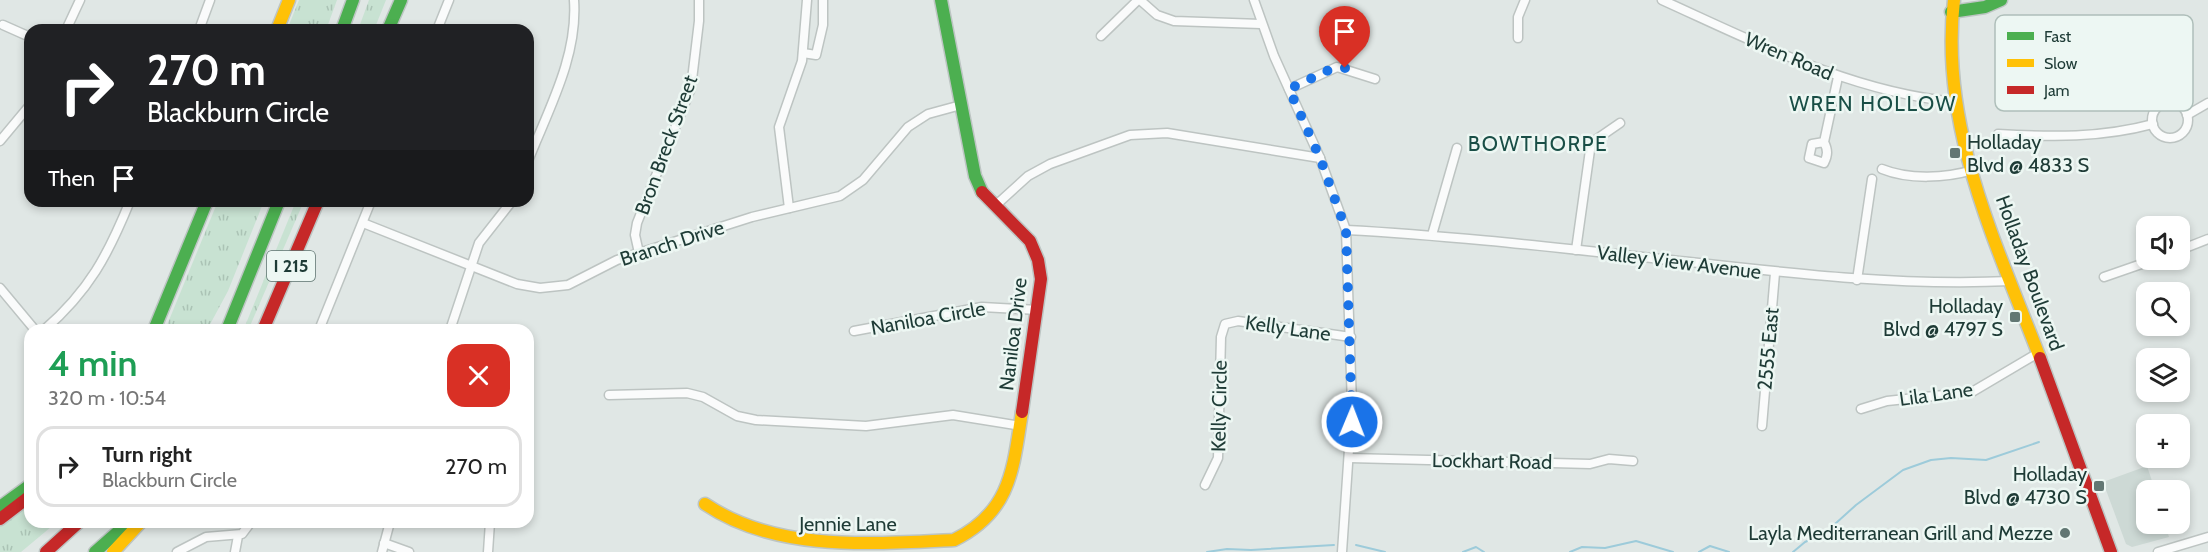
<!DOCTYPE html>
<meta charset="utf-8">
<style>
body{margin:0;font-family:Cabin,sans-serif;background:#f6f6f6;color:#222;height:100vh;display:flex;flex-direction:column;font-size:22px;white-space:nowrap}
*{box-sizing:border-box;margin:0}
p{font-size:20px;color:#767676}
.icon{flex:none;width:33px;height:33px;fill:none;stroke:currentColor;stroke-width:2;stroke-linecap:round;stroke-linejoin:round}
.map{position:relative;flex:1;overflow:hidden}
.sheet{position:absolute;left:24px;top:324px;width:510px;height:204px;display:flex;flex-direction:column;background:#fff;border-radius:18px;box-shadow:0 3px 9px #0003}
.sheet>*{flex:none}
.banner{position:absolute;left:24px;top:24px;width:510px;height:183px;border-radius:18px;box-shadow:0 3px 9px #0003;background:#202124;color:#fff;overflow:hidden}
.controls{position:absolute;left:2136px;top:216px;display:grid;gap:12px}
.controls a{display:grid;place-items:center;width:54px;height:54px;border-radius:12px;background:#fff;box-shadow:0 3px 9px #0003;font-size:30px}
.pin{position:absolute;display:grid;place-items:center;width:51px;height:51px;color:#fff;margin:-62px -26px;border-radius:50% 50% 50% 0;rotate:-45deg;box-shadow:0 0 6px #0007}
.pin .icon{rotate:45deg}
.me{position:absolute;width:66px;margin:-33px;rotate:1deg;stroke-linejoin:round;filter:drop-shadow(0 0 4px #0008)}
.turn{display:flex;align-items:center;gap:21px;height:126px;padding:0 24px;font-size:27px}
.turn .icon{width:78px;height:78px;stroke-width:2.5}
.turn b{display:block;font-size:42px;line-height:51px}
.then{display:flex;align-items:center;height:57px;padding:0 24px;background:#0003;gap:12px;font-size:22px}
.round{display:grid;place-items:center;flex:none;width:63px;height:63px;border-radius:18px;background:#f6f6f6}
.headline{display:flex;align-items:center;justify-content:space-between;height:102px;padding:0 24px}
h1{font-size:36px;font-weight:600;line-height:45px;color:#1e9e55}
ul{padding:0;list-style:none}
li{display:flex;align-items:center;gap:18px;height:81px;margin:0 12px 9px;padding:0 12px;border:3px solid #e0e0e0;border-radius:18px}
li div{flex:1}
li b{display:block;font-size:22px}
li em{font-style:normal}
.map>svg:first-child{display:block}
.built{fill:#cdd9d5}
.grass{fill:url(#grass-tufts)}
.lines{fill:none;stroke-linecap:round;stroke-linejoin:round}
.stream{stroke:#9dcbda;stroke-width:2}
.street-casing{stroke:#bdc4c2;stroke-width:11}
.fast-casing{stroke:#bdc5c3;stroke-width:15}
.slow-casing{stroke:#bdc5c3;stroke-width:15}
.jam-casing{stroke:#bdc5c3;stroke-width:15}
.street{stroke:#fafbfb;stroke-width:8}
.fast{stroke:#4caf50;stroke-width:12}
.slow{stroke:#ffc107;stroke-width:12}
.jam{stroke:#c62828;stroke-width:12}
.route{stroke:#1a73e8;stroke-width:10;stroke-dasharray:0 18}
.poi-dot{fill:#627773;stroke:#edf7f3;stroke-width:2}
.labels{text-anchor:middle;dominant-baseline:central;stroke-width:5;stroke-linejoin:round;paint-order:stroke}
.shield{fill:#edf7f3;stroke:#5c736f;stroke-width:1.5}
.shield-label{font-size:18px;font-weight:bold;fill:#1e3b36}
.street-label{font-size:20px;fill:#1e3b36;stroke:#edf7f3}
.poi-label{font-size:20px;fill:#1e3b36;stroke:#edf7f3;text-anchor:end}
.neighbourhood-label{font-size:21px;letter-spacing:1.5px;fill:#194e46;stroke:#edf7f3}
.key{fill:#edf7f3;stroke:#afbfba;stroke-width:1.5}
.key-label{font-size:16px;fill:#1e3b36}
</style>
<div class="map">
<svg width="2208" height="552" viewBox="0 0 2208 552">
<defs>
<pattern id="grass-tufts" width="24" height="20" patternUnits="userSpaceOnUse" patternTransform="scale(1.5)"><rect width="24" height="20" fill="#c8e2d2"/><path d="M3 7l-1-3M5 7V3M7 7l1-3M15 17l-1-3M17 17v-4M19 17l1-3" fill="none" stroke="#abc3b5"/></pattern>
</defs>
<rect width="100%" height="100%" fill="#e0e7e5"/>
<path class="built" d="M2147 466 2155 490H2146V524H2165L2169 537 2132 547 2126 544 2103 482Z"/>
<g class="grass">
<path d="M299 0H337L326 30H287Z"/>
<path d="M369 0H386L374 30H358Z"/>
<path d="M218 201H264L228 291 207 330H165Z"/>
<path d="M296 201H304L250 326H245Z"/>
<path d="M30 503V522H57L21 552H0V524Z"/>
</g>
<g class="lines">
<g class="stream">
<path d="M1356 545 1385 552"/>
<path d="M1207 552 1227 549 1251 550 1334 545"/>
<path d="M1463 552 1476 547 1484 552"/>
<path d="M1570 552 1582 547 1605 548 1636 541 1673 552"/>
<path d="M1699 552 1710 546 1729 552"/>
<path d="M1793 552 1805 542 1825 533 1856 505 1903 470 1931 460 1951 458 1986 460 2039 442"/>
</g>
<defs>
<g id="street">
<path d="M1140 0 1157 15 1174 21 1261 24"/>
<path d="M1254 0 1274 56 1320 158 1346 230 1352 405 1342 552"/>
<path d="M1662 0C1757 43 1851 92 1956 102"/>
<path d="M3 25 30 37"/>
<path d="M66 30 80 0"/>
<path d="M199 30 210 0"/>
<path d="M437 30 449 0"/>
<path d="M1101 36 1138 0"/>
<path d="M1518 38V17L1525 0"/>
<path d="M803 53 816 55 823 25V0"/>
<path d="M1289 89 1337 67 1375 79"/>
<circle cx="2170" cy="120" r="18"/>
<path d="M2187 115 2208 103"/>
<path d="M1998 134C2052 137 2101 138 2153 124"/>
<path d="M0 141 30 105"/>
<path d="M1824 142 1812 144 1809 158 1824 163C1828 155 1828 150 1824 142L1838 77"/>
<path d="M528 161C548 110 578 57 574 0"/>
<path d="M1882 169C1909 180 1946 178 1973 170"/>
<path d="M995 206 1028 176 1050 164 1130 135 1167 133 1320 158"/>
<path d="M789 208 779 127 802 61 807 0"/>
<path d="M363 223 517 284 540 288 568 285 617 260 752 217 840 196 863 180 908 127 928 114 961 105"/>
<path d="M1346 230C1461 236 1576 250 1690 262 1797 274 1903 286 2011 281"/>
<path d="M1432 235 1457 148"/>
<path d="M1576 250 1591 143 1620 123"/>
<path d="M2180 250 2208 239"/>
<path d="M639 253 635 235 637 223 691 88 699 21V0"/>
<path d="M2104 277 2153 260"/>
<path d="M1857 280 1872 179"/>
<path d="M0 288 35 330"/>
<path d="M44 330C89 291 108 255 130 201"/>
<path d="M319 330 371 201"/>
<path d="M450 330 479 243 512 201"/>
<path d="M854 331 982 307 1038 310"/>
<path d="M609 395 687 393 703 397 737 416 756 420 866 426 953 415 1021 426"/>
<path d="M1861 409 1887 401 1972 392 2038 353"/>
<path d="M1762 426 1775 273"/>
<path d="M1350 458 1590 464 1609 459 1633 461"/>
<path d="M1205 485 1218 458 1221 337 1225 324 1238 321 1351 337"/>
<path d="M384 543 409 552"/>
<path d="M177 552 206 537 242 534 251 522"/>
<path d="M235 552 238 536"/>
<path d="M382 552 390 522"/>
<path d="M488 552 490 522"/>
<path d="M2158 552 2208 537"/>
</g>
<g id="fast">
<path d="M941 0 975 176 982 192"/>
<path d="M1951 12 1985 7 2001 0"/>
<path d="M342 30 353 0"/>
<path d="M388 30 401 0"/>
<path d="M154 330 207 201"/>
<path d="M227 330 279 201"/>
<path d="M0 507 30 485"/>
<path d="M95 552 129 522"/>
</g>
<g id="slow">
<path d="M1954 0C1939 126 1996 243 2040 358"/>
<path d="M277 30 289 0"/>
<path d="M705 504C776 552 870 544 954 540 1011 512 1013 469 1022 412"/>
<path d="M113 552 141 522"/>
</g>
<g id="jam">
<path d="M982 192 1030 241 1038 260 1041 279 1022 412"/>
<path d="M263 330 318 201"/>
<path d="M2040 358 2111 552"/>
<path d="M0 519 30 496"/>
<path d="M46 552 79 522"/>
</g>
</defs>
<use href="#street" class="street-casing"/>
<use href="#fast" class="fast-casing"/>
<use href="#slow" class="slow-casing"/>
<use href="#jam" class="jam-casing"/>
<use href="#street" class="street"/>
<use href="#fast" class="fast"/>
<use href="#slow" class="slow"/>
<use href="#jam" class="jam"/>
</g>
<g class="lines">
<path class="route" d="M1345 68 1331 69 1289 89 1320 158 1346 230 1352 422"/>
</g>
<g class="poi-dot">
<rect x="1949" y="147" width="12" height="12" rx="3"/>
<rect x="2009" y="311" width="12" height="12" rx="3"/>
<rect x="2093" y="480" width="12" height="12" rx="3"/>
<circle cx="2065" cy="533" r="6"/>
</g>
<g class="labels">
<rect class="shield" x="267" y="251" width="48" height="30" rx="4.5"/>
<g class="shield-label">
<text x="291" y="266">I 215</text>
</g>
<g class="street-label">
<text transform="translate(1789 56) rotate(23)">Wren Road</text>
<text transform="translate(666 145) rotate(-70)">Bron Breck Street</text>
<text transform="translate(672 243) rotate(-18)">Branch Drive</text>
<text transform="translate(1679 262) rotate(7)">Valley View Avenue</text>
<text transform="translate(2030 273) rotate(70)">Holladay Boulevard</text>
<text transform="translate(928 318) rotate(-10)">Naniloa Circle</text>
<text transform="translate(1288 328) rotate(8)">Kelly Lane</text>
<text transform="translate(1013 334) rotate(-83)">Naniloa Drive</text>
<text transform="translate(1768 349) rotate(-85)">2555 East</text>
<text transform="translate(1936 394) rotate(-8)">Lila Lane</text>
<text transform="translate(1219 406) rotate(-89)">Kelly Circle</text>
<text transform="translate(1492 461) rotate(1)">Lockhart Road</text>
<text x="848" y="524">Jennie Lane</text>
</g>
<g class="poi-label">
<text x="1967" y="142" text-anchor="start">Holladay<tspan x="1967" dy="23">Blvd @ 4833 S</tspan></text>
<text x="2003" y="306">Holladay<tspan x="2003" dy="23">Blvd @ 4797 S</tspan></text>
<text x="2087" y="474">Holladay<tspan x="2087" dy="23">Blvd @ 4730 S</tspan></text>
<text x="2053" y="533">Layla Mediterranean Grill and Mezze</text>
</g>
<g class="neighbourhood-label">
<text x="1873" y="103">WREN HOLLOW</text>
<text x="1538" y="143">BOWTHORPE</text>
</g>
</g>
<rect x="1995" y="15" width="198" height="96" rx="9" class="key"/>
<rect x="2007" y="32" width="27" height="8" fill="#4caf50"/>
<rect x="2007" y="59" width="27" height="8" fill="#ffc107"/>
<rect x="2007" y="86" width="27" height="8" fill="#c62828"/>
<g class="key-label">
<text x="2044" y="42">Fast</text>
<text x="2044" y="69">Slow</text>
<text x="2044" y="96">Jam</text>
</g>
</svg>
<div class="controls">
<a><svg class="icon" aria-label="sound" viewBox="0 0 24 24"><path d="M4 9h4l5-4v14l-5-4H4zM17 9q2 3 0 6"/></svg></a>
<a><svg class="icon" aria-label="search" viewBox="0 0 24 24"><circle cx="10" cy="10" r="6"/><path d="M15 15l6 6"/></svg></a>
<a><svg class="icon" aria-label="layers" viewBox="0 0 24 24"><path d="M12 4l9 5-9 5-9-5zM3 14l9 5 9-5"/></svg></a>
<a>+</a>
<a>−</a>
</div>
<div class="pin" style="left:1345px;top:68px;background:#d93025"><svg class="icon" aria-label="arrive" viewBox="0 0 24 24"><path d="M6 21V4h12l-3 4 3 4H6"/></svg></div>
<svg class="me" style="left:1352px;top:422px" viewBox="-20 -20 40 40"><circle r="17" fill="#1a73e8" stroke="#fff" stroke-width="3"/><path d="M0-11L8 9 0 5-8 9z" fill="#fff"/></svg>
<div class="banner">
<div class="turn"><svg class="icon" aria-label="right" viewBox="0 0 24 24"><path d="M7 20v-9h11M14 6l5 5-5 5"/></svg><div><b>270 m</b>Blackburn Circle</div></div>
<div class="then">Then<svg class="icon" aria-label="arrive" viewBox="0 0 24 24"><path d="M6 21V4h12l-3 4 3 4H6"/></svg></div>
</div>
<section class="sheet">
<div class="headline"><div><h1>4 min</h1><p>320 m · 10:54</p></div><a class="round" style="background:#d93025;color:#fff"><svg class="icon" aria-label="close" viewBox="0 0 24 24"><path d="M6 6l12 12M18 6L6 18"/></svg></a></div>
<ul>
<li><svg class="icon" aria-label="right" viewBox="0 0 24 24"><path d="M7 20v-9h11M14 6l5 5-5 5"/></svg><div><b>Turn right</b><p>Blackburn Circle</p></div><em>270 m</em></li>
</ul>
</section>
</div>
